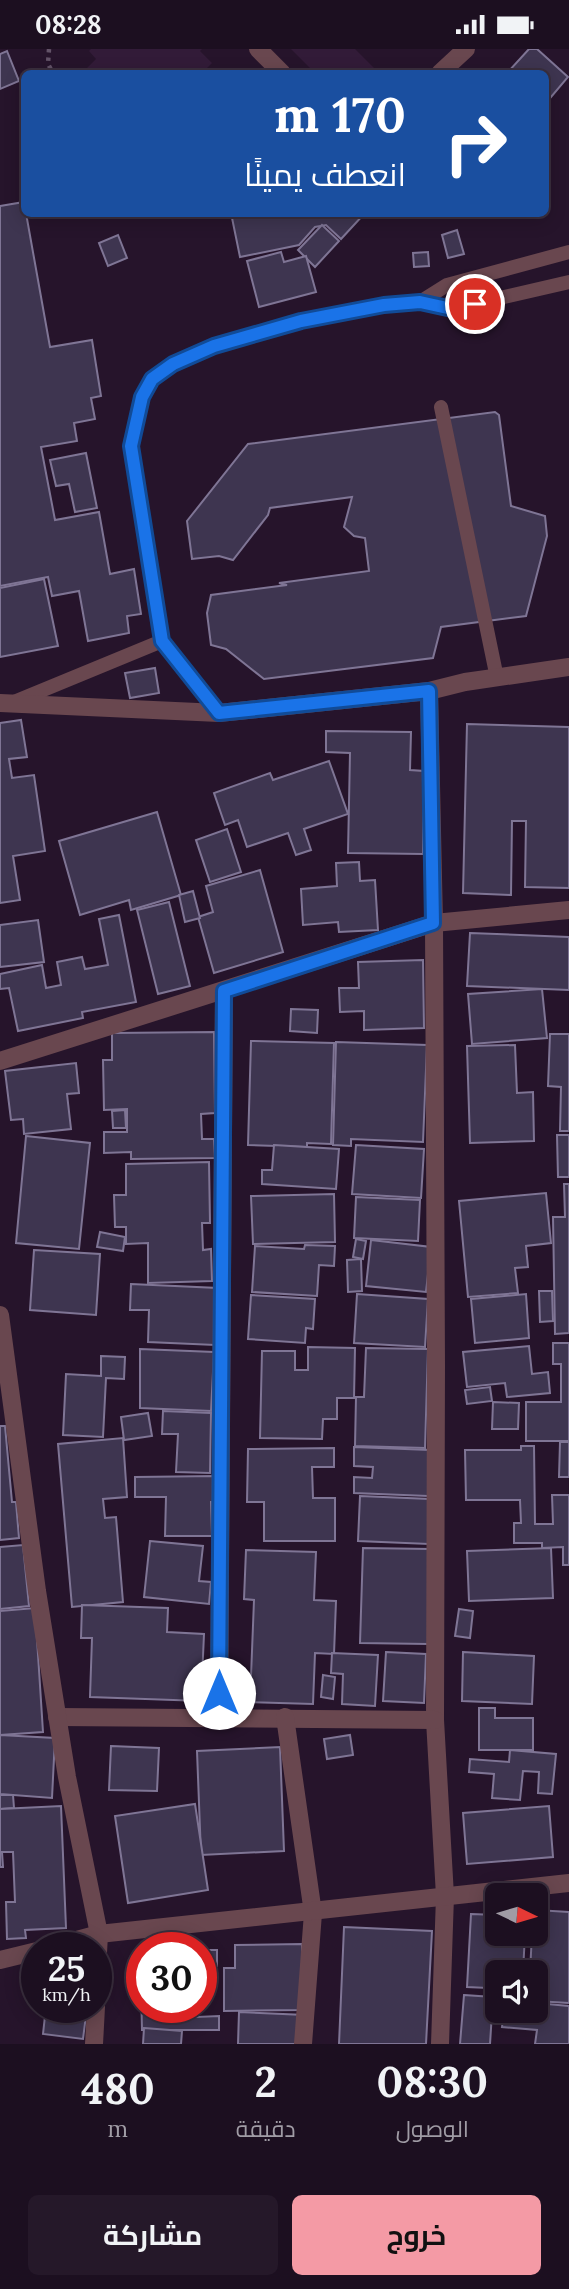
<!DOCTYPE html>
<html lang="ar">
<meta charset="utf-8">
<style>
body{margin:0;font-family:Lora,Cairo,serif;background:#251829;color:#f1f3f6;direction:rtl;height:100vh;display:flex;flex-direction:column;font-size:26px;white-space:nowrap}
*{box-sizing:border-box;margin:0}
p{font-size:23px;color:#a09ca5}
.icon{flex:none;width:38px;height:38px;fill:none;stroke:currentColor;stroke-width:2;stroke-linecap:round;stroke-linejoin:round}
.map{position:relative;height:1995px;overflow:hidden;direction:ltr}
.drawer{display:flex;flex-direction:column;background:#1c0f20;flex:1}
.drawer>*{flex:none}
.hud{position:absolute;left:21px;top:21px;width:528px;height:147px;border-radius:10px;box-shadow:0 4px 18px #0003,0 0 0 2px #3a2f3e;direction:rtl;background:#1a4fa0;color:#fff;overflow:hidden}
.needle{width:46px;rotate:95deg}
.tools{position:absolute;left:485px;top:1834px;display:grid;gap:14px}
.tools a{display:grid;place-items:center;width:63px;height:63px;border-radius:10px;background:#1c0f20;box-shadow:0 4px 18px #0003,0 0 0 2px #3a2f3e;font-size:35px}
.speed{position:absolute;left:21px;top:1883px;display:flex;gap:14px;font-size:35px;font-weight:700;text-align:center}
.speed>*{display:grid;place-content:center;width:91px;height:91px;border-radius:50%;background:#1c0f20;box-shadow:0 4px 18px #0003,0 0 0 2px #3a2f3e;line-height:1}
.speed small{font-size:18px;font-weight:400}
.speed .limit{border:10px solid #d22;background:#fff;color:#111}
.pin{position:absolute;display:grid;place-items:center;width:60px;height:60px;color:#fff;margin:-30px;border:4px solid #fff;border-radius:50%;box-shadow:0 2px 7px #0007}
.me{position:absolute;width:77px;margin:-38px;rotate:0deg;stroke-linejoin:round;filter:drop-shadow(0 0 5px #0008)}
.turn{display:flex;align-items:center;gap:24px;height:147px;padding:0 28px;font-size:32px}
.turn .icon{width:91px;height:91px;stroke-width:2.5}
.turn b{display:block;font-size:49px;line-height:60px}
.eta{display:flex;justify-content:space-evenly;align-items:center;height:119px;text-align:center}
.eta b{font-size:42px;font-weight:700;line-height:49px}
.action{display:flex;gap:14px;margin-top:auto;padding:14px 28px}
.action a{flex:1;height:80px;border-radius:10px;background:#f49aa5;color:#111;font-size:28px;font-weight:700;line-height:80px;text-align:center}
.action a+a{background:#251829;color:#f1f3f6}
.status{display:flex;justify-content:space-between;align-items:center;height:49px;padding:0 35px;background:#1c0f20;direction:ltr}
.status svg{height:19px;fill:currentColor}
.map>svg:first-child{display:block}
.built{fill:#321b38}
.building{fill:#3e3550;stroke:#7f7595;stroke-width:2}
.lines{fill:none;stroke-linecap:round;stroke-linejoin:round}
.path{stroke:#635368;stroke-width:4.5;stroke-dasharray:3.5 5;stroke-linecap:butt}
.service{stroke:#69474f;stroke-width:14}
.minor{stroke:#69474f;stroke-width:18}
.tertiary{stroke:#69474f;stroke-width:18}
.route-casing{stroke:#114b97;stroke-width:18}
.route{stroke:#1a73e8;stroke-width:12}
</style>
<div class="status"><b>08:28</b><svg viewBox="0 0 49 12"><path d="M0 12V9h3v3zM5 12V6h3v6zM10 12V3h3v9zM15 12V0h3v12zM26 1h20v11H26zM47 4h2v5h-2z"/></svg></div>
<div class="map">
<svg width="569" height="1995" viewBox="0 0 569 1995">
<rect width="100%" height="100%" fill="#26142b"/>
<g class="built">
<path d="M91 0H202L200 2 212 14 202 24H82L96 10 89 2Z"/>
<path d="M291 0H355L374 19 368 24H315Z"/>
</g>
<g class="building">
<path d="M529 0H537L568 28 546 54V24H507Z"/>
<path d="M7 2 19 32 0 40V5Z"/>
<path d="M24 153 50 298 92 291 101 347 91 349 95 370 74 374 77 392 41 398 55 471 99 463 110 525 134 520 141 565 127 567 129 584 88 592 79 542 52 547 48 528 0 537V157Z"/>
<path d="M231 164H365L341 190 326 176 315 178 299 196 240 208Z"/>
<path d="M322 176 339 192 315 218 298 201Z"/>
<path d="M457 181 464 205 448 209 442 186Z"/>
<path d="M118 186 127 209 108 217 99 194Z"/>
<path d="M281 203 284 213 306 207 316 243 259 258 247 212Z"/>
<path d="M428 203 429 217 414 218 413 204Z"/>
<path d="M495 363 499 366 511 457 545 467 547 487 526 567 441 578 433 609 264 630 226 600 211 596 207 564 211 546 287 536 279 534 369 522 365 489 354 487 344 478 352 448 270 459 268 466 233 511 219 507 192 510 187 472 248 395Z"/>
<path d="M86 404 97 459 75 463 69 435 56 437 50 411Z"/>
<path d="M44 530 58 597 0 608V539Z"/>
<path d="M155 619 159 644 130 649 125 624Z"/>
<path d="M21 671 27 708 9 710 12 729 34 726 45 802 13 807 20 851 0 854V674Z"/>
<path d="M467 675 569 678V839L525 838 526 772H512L511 846 463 844Z"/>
<path d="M326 682 411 683 410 721 424 722 423 805 348 804 350 704 326 703Z"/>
<path d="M329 712 348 765 304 780 311 801 296 806 288 784 247 798 238 771 225 776 214 744 270 724 273 731Z"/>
<path d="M157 763 181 846 131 861 129 851 80 866 59 792Z"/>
<path d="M227 780 241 823 210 833 196 791Z"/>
<path d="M359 813 360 832 375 831 378 881 339 883 338 873 303 876 301 840 337 837 336 814Z"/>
<path d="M260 821 283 903 214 924 198 868 213 863 206 837Z"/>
<path d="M193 842 200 869 185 873 179 846Z"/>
<path d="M169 853 190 937 158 945 137 861Z"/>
<path d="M119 866 136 953 82 963 83 969 18 982 9 939 0 940V925L42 916 46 939 61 936 57 913 82 908 85 920 108 916 99 870Z"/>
<path d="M38 871 44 913 0 918V876Z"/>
<path d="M470 884 569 888V941L467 937Z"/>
<path d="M423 911 424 979 364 981V962L340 963 339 939H359L358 913Z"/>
<path d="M542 940 547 989 472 995 468 945Z"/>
<path d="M291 960 318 961 317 984 290 982Z"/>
<path d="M214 983 215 1064 201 1065 202 1090H214L215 1109 131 1110V1103L104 1104V1083H127V1060L104 1061 103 1011H112V984Z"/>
<path d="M550 985H569V1082H560L561 1038 548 1037Z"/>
<path d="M251 992 334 994 331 1095 307 1094V1098L248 1096Z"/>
<path d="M336 993 427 996 423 1093 351 1090V1097L333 1096Z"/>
<path d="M515 996 517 1044 533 1043 534 1092 470 1094 467 997Z"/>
<path d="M76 1014 79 1044 67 1045 71 1080 24 1085 23 1070 11 1071 5 1022Z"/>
<path d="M125 1061 126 1079H113L112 1062Z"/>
<path d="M557 1086H569V1128H558Z"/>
<path d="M26 1087 90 1094 79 1200 16 1194Z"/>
<path d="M274 1096 339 1100 336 1140 262 1135V1121H272Z"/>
<path d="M356 1096 424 1100 421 1149 352 1145Z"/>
<path d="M209 1113 210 1174H202L203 1201 211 1200 212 1232 148 1234V1194L126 1195V1178H115L114 1146H126V1115Z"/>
<path d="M564 1135H569V1284L555 1285 553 1168H565Z"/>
<path d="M546 1144 551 1194 526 1197 528 1218 515 1219 518 1244 468 1248 459 1152Z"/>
<path d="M334 1145 335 1193 253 1195 251 1147Z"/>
<path d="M356 1148 420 1151 418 1192 354 1189Z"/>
<path d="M100 1183 125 1188 123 1202 97 1198Z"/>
<path d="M356 1190 366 1192 363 1210 353 1208Z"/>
<path d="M371 1191 431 1198 426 1243 366 1237Z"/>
<path d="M305 1196 335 1197 334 1217 319 1216 317 1247 252 1243 255 1197 304 1200Z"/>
<path d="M34 1201 100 1205 96 1266 30 1261Z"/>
<path d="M361 1210 362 1242 348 1243 347 1211Z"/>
<path d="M131 1235 218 1239 215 1296 148 1293 149 1261H130Z"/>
<path d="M539 1242H552L553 1272 540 1273Z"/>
<path d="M357 1245 428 1250 425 1298 354 1294Z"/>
<path d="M526 1245 529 1289 475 1294 471 1250Z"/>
<path d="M251 1246 315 1250 313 1280 306 1279 305 1294 248 1290Z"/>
<path d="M553 1294H569V1392H526V1353H561V1315H553Z"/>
<path d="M529 1297 532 1325 548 1323 550 1344 507 1348 505 1334 467 1338 463 1303Z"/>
<path d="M308 1298 355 1299 354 1349H337V1370H323L322 1390 260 1389 262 1302H295V1321H308Z"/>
<path d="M366 1299 428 1300 425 1399 355 1397 356 1348H364Z"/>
<path d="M140 1300 214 1303 211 1362 140 1359Z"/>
<path d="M101 1307 125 1308 124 1330 106 1329 103 1388 63 1386 66 1325 101 1327Z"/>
<path d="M490 1338 492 1352 467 1355 465 1341Z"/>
<path d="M493 1353 519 1354 518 1380H492Z"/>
<path d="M163 1362 211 1364 210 1424 176 1423 178 1385H162Z"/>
<path d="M148 1364 152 1387 124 1391 121 1368Z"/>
<path d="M0 1377H5L12 1453H16L19 1489 0 1491Z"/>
<path d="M123 1389 127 1448 103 1450 105 1469 116 1468 123 1553 72 1558 58 1395Z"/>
<path d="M560 1393H569V1428H559Z"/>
<path d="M521 1397H534L535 1475H553L552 1446H569V1516H563V1498L542 1499V1494H514V1474H521L520 1451H466L465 1401H521Z"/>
<path d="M354 1398 430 1401 428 1447 354 1444V1428L372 1429 373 1418 354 1417Z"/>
<path d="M334 1399V1418H312L313 1449H335V1492H264V1453H247L248 1400Z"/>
<path d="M216 1427V1453H211L212 1487H165L166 1448H135V1428Z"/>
<path d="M360 1447 430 1450 429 1495 358 1492Z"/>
<path d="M150 1492 203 1497 199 1532 211 1533 209 1555 144 1548Z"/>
<path d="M23 1496 29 1557 0 1560V1498Z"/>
<path d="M363 1499 431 1500 428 1595 360 1594Z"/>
<path d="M551 1499 553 1549 469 1552 467 1502Z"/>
<path d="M246 1501 316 1503 314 1551 336 1552 334 1605 315 1604 313 1655 250 1653 254 1551 244 1550Z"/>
<path d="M82 1556 168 1559 167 1583 204 1585 201 1652 90 1648 92 1589H81Z"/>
<path d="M35 1559 43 1683 0 1686V1562Z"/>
<path d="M459 1560 473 1562 470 1589 455 1587Z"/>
<path d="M386 1603 426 1605 424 1654 383 1652Z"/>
<path d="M463 1603 534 1607 532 1655 462 1652Z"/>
<path d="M332 1604 378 1606 375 1657 342 1655 343 1625 331 1624Z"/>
<path d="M323 1626 335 1628 333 1650 321 1648Z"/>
<path d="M479 1659H495V1669H533V1701H479Z"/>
<path d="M0 1686 55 1689 52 1749 0 1745Z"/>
<path d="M350 1686 353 1706 327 1710 324 1690Z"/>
<path d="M111 1697 159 1699 157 1742 109 1741Z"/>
<path d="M280 1698 284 1802 201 1806 197 1702Z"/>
<path d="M510 1701 556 1705 552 1745 538 1744 539 1723 523 1722 520 1751 492 1749 494 1725 469 1723 470 1710 509 1713Z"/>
<path d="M0 1746H13L14 1759 0 1760Z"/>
<path d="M195 1755 208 1841 128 1854 115 1767Z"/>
<path d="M61 1757 66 1879 25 1881 26 1889 7 1890 6 1853H15L13 1803H2L3 1818H0V1760Z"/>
<path d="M549 1757 553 1808 467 1815 463 1764Z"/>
<path d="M536 1861 569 1863V1954L536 1952V1923H530L532 1885H536Z"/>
<path d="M471 1865 497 1866V1885H525L523 1923H497V1934H488V1939L467 1938Z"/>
<path d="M344 1878 432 1882 426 1995H339Z"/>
<path d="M302 1895V1961L224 1962V1919H235V1896Z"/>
<rect x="201" y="1901" width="16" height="16"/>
<path d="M141 1939 142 1958H197V1968L219 1967V1981H142Z"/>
<path d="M464 1946 493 1948 490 1995H460Z"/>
<path d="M536 1954 569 1957V1995H535L537 1981 502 1978 504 1962H536Z"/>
<path d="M46 1958H87L83 1990 43 1985Z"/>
<path d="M239 1963 305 1966 304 1995H238Z"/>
<path d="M144 1979 182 1982 181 1995H143Z"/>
</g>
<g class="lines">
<path class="path" d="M49 0 48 15 53 24"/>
<g class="service">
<path d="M420 253 447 236 569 203"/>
<path d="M441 358 497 629"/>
<path d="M14 653 162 592"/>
<path d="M219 664 162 592 131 397 142 348 152 330 173 315 214 297 301 273 384 256 420 253 452 260 569 233"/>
</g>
<g class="minor">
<path d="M258 0 282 24"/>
<path d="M440 24 466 0"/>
<path d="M429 642 434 874 436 1316 435 1671 445 1847 440 1995"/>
<path d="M0 654 219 664 429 642 465 633 569 618"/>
<path d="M0 1012 434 874 569 861"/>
<path d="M57 1668 435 1671"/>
<path d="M285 1668 313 1864 303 1995"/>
<path d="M219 1671 224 942"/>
<path d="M47 1899 99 1885 96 1943"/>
<path d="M0 1911 37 1902"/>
<path d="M94 1995 96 1958"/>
</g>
<path class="tertiary" d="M0 1266 37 1542 67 1728 99 1885 569 1834"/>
</g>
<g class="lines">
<defs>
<path id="route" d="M219 1644 224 942 433 874 429 642 219 664 162 592 131 397 142 348 152 330 173 315 214 297 301 272 384 256 420 253 452 260 475 255"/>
</defs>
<use href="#route" class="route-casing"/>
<use href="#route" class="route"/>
</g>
</svg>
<div class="tools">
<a><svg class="needle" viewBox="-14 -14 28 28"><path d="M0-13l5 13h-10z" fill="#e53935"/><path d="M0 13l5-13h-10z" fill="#a09ca5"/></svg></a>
<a><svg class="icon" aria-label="sound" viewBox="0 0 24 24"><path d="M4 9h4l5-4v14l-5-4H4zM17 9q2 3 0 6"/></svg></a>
</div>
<div class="speed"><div>25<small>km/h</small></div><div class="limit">30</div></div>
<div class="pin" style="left:475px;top:255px;background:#d93025"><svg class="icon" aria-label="arrive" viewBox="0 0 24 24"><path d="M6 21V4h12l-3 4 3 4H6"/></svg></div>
<svg class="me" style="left:219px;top:1644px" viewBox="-20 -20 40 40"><circle r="19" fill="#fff"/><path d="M0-13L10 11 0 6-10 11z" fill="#1a73e8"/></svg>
<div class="hud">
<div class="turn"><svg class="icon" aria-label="right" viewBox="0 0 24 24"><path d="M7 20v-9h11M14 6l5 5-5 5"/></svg><div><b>170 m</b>انعطف يمينًا</div></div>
</div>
</div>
<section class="drawer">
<div class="eta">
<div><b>08:30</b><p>الوصول</p></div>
<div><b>2</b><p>دقيقة</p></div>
<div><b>480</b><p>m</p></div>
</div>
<div class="action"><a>خروج</a><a>مشاركة</a></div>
</section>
